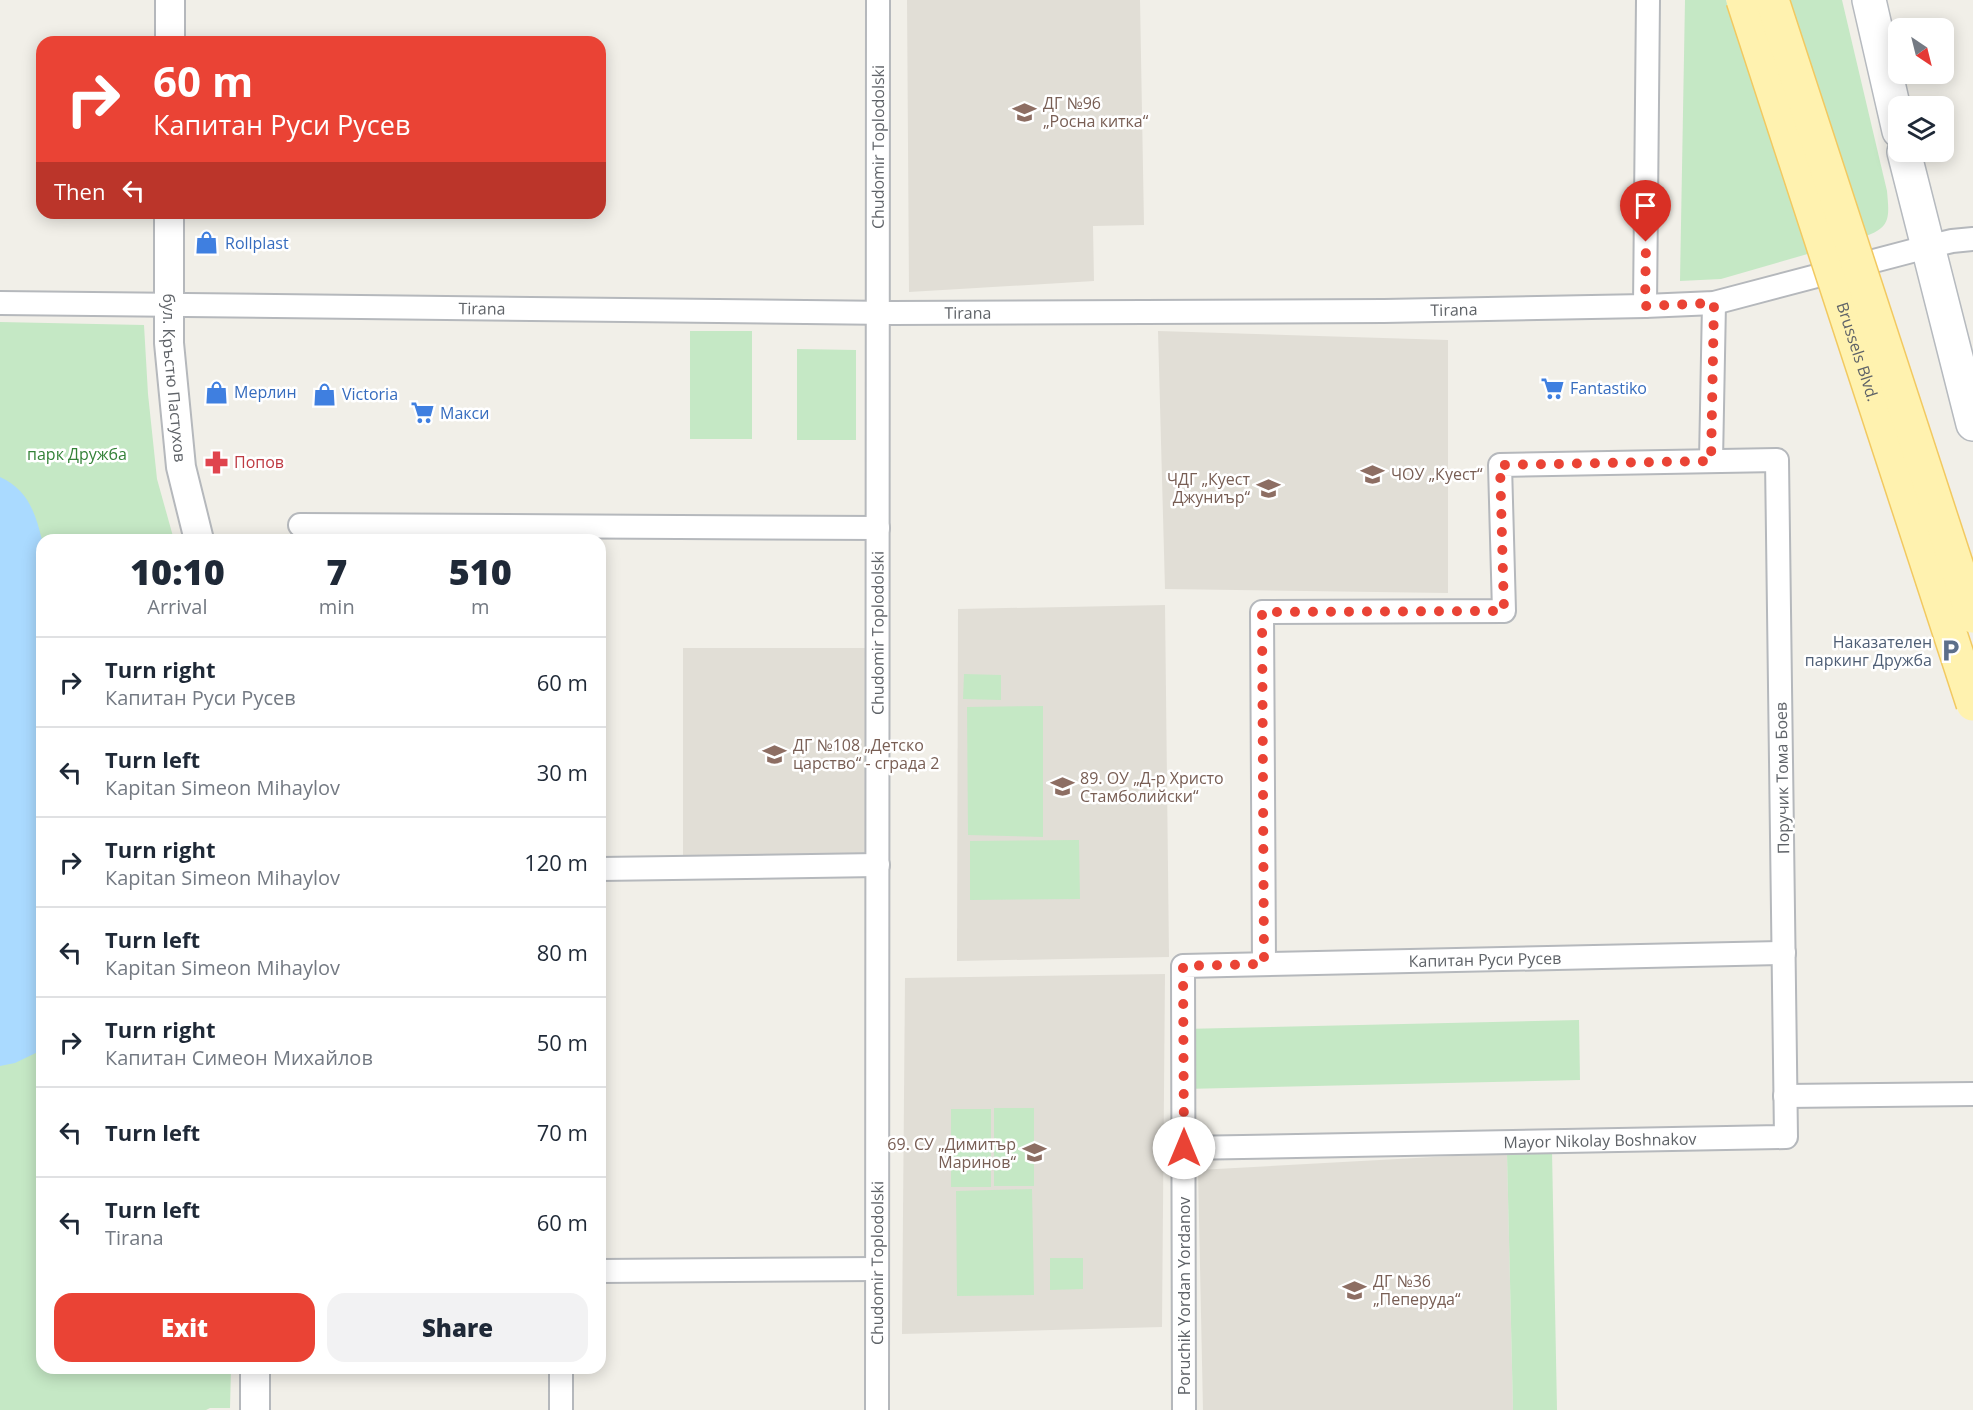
<!DOCTYPE html>
<meta charset="utf-8">
<style>
body{margin:0;font-family:"Open Sans",sans-serif;background:#f2f2f3;color:#1f2937;height:100vh;display:flex;flex-direction:column;font-size:22px;white-space:nowrap}
*{box-sizing:border-box;margin:0}
p{font-size:20px;color:#747a83}
.icon{flex:none;width:33px;height:33px;fill:none;stroke:currentColor;stroke-width:2;stroke-linecap:round;stroke-linejoin:round}
.map{position:relative;flex:1;overflow:hidden}
.panel{position:absolute;left:36px;top:534px;width:570px;height:840px;display:flex;flex-direction:column;background:#fff;border-radius:18px;box-shadow:0 3px 15px #0003}
.panel>*{flex:none}
.top-card{position:absolute;left:36px;top:36px;width:570px;height:183px;border-radius:18px;box-shadow:0 3px 15px #0003;background:#ea4335;color:#fff;overflow:hidden}
.needle{width:39px;rotate:145deg}
.fabs{position:absolute;left:1888px;top:18px;display:grid;gap:12px}
.fabs a{display:grid;place-items:center;width:66px;height:66px;border-radius:12px;background:#fff;box-shadow:0 3px 15px #0003;font-size:30px}
.pin{position:absolute;display:grid;place-items:center;width:51px;height:51px;color:#fff;margin:-62px -26px;border-radius:50% 50% 50% 0;rotate:-45deg;box-shadow:0 0 6px #0007}
.pin .icon{rotate:45deg}
.me{position:absolute;width:66px;margin:-33px;rotate:0deg;stroke-linejoin:round;filter:drop-shadow(0 0 4px #0008)}
.turn{display:flex;align-items:center;gap:21px;height:126px;padding:0 18px;font-size:27px}
.turn .icon{width:78px;height:78px;stroke-width:2.5}
.turn b{display:block;font-size:42px;line-height:51px}
.then{display:flex;align-items:center;height:57px;padding:0 18px;background:#0003;gap:12px;font-size:22px}
.eta{display:flex;justify-content:space-evenly;align-items:center;height:102px;text-align:center}
.eta b{font-size:36px;font-weight:800;line-height:42px}
.action{display:flex;gap:12px;margin-top:auto;padding:12px 18px}
.action a{flex:1;height:69px;border-radius:18px;background:#ea4335;color:#fff;font-size:24px;font-weight:800;line-height:69px;text-align:center}
.action a+a{background:#f2f2f3;color:#1f2937}
ul{padding:0;list-style:none}
li{display:flex;align-items:center;gap:18px;height:90px;padding:0 18px;border-top:2px solid #e0e1e3}
li div{flex:1}
li b{display:block;font-size:22px}
li em{font-style:normal}
.map>svg:first-child{display:block}
.education{fill:#e1ded6}
.green{fill:#c5e8c5}
.water{fill:#aadaff}
.lines{fill:none;stroke-linecap:round;stroke-linejoin:round}
.minor-casing{stroke:#b5b8bc;stroke-width:26}
.tertiary-casing{stroke:#b5b8bc;stroke-width:32}
.secondary-casing{stroke:#b6babf;stroke-width:36}
.minor{stroke:#fff;stroke-width:22}
.tertiary{stroke:#fff;stroke-width:28}
.secondary{stroke:#fff;stroke-width:33}
.primary-bridge-casing{stroke:#f2c960;stroke-width:36;stroke-linecap:butt}
.primary-bridge{stroke:#fff2af;stroke-width:33}
.route{stroke:#ea4335;stroke-width:10;stroke-dasharray:0 18}
.labels{text-anchor:middle;dominant-baseline:central;stroke-width:5;stroke-linejoin:round;paint-order:stroke}
.education-label{font-size:16px;fill:#785e54;stroke:#fff;text-anchor:start}
.street-label{font-size:16px;fill:#5f6368;stroke:#fff}
.shop-label{font-size:16px;fill:#366cbe;stroke:#fff;text-anchor:start}
.park-label{font-size:16px;fill:#348238;stroke:#fff}
.health-label{font-size:16px;fill:#be3a42;stroke:#fff;text-anchor:start}
.service-label{font-size:16px;fill:#4e5e75;stroke:#fff;text-anchor:end}
</style>
<div class="map">
<svg width="1973" height="1410" viewBox="0 0 1973 1410">
<rect width="100%" height="100%" fill="#f1efe8"/>
<g class="education">
<path d="M907 0H1140L1144 225 1093 226 1094 281 909 292Z"/>
<path d="M1158 331 1448 340V593L1165 589Z"/>
<path d="M1165 605 1169 957 957 961 958 609Z"/>
<path d="M683 648H867L866 859H683Z"/>
<path d="M1165 974 1162 1327 902 1334 905 978Z"/>
<path d="M1507 1153 1513 1410H1203L1198 1170Z"/>
</g>
<g class="green">
<path d="M1685 0H1726L1811 253 1721 279 1680 281Z"/>
<path d="M1788 0H1842L1887 191C1889 215 1892 227 1866 236Z"/>
<path d="M0 322 144 325 148 394 157 479 174 540H42V1368H231L230 1408H210L206 1410H0Z"/>
<rect x="690" y="331" width="62" height="108"/>
<path d="M797 349 856 350V440H797Z"/>
<path d="M964 674 1001 675V700L963 699Z"/>
<path d="M1043 706V837L968 835 967 707Z"/>
<path d="M1079 840 1080 899 970 900V841Z"/>
<path d="M1579 1020 1580 1080 1184 1089 1183 1029Z"/>
<rect x="994" y="1108" width="40" height="78"/>
<rect x="951" y="1109" width="40" height="78"/>
<path d="M1552 1151 1557 1410H1513L1507 1153Z"/>
<path d="M1032 1189 1034 1295 957 1296 956 1191Z"/>
<path d="M1050 1258H1083V1289L1050 1290Z"/>
</g>
<path class="water" d="M0 477C28 490 35 512 42 540V1050L15 1063 0 1066Z"/>
<g class="lines">
<defs>
<g id="minor">
<path id="s1" d="M0 303 892 313 1384 311 1645 306 1714 303 1927 247 1952 241 1973 239"/>
<path d="M1645 306 1648 0"/>
<path d="M1711 461 1714 303"/>
<path d="M300 525 878 528"/>
<path d="M600 869 878 865"/>
<path d="M1785 1096 1973 1094"/>
<path id="s2" d="M1184 1148 1786 1137 1777 460 1500 465 1504 611 1262 612 1264 964"/>
<path d="M600 1271 877 1269"/>
<path d="M561 1410V1368"/>
<path id="s3" d="M877 1410 878 0"/>
<path id="s4" d="M1184 1410 1183 966 1784 953"/>
</g>
<g id="tertiary">
<path d="M170 42V0"/>
<path id="s5" d="M169 213V343L181 467 199 540"/>
<path d="M255 1368V1410"/>
</g>
<g id="secondary">
<path d="M1869 0 1899 131"/>
<path d="M1904 152 1973 424"/>
</g>
</defs>
<use href="#minor" class="minor-casing"/>
<use href="#tertiary" class="tertiary-casing"/>
<use href="#secondary" class="secondary-casing"/>
<use href="#minor" class="minor"/>
<use href="#tertiary" class="tertiary"/>
<use href="#secondary" class="secondary"/>
<defs>
<g id="primary-bridge">
<path id="s6" d="M1743 0 1973 704"/>
<path d="M1772 0 1973 616"/>
</g>
</defs>
<use href="#primary-bridge" class="primary-bridge-casing"/>
<use href="#primary-bridge" class="primary-bridge"/>
</g>
<g class="lines">
<path class="route" d="M1184 1148 1183 966 1264 964 1262 612 1504 611 1500 465 1711 461 1714 303 1645 306 1646 242"/>
</g>
<defs>
<symbol id="school-bare" viewBox="-9 -9 18 18"><path d="M0-5L7-2L0 1L-7-2ZM-4 1L0 2.5L4 1V4Q0 6-4 4Z" fill="#8d6e63" stroke="#fff" stroke-width="2.5" paint-order="stroke"/></symbol>
<symbol id="shop-bare" viewBox="-9 -9 18 18"><path d="M-5-2.5h2.3a2.7 3.5 0 0 1 5.4 0H5L5.5 6h-11ZM-1.5-2.5h3a1.5 2.3 0 0 0-3 0Z" fill="#3f7fe0" stroke="#fff" stroke-width="2.5" paint-order="stroke"/></symbol>
<symbol id="supermarket-bare" viewBox="-9 -9 18 18"><path d="M-6-5.5h2.5l.6 2H6L4.5 2H-2.5L-4.4-4H-6ZM-1.5 3.2a1.3 1.3 0 1 0 .1 0ZM3 3.2a1.3 1.3 0 1 0 .1 0Z" fill="#3f7fe0" stroke="#fff" stroke-width="2.5" paint-order="stroke"/></symbol>
<symbol id="pharmacy-bare" viewBox="-9 -9 18 18"><path d="M-2-6h4v4h4v4h-4v4h-4v-4h-4v-4h4Z" fill="#e0444e" stroke="#fff" stroke-width="2.5" paint-order="stroke"/></symbol>
<symbol id="parking-bare" viewBox="-9 -9 18 18"><path d="M-3.5-5.5H1a3.5 3.5 0 0 1 0 7H-1V5.5H-3.5ZM-1-3.4V-.6H.8a1.4 1.4 0 0 0 0-2.8Z" fill="#5c6f8a" stroke="#fff" stroke-width="2.5" paint-order="stroke"/></symbol>
</defs>
<g fill-rule="evenodd">
<use href="#school-bare" x="1008" y="96" width="33" height="33"/>
<use href="#shop-bare" x="190" y="226" width="33" height="33"/>
<use href="#supermarket-bare" x="1536" y="372" width="33" height="33"/>
<use href="#shop-bare" x="200" y="376" width="33" height="33"/>
<use href="#shop-bare" x="308" y="378" width="33" height="33"/>
<use href="#supermarket-bare" x="406" y="396" width="33" height="33"/>
<use href="#pharmacy-bare" x="200" y="446" width="33" height="33"/>
<use href="#school-bare" x="1356" y="458" width="33" height="33"/>
<use href="#school-bare" x="1252" y="472" width="33" height="33"/>
<use href="#parking-bare" x="1934" y="634" width="33" height="33"/>
<use href="#school-bare" x="758" y="738" width="33" height="33"/>
<use href="#school-bare" x="1046" y="770" width="33" height="33"/>
<use href="#school-bare" x="1018" y="1136" width="33" height="33"/>
<use href="#school-bare" x="1338" y="1274" width="33" height="33"/>
</g>
<g class="labels">
<g class="education-label">
<text x="1043" y="103">ДГ №96<tspan x="1043" dy="18">„Росна китка“</tspan></text>
<text x="1391" y="474">ЧОУ „Куест“</text>
<text x="1250" y="479" text-anchor="end">ЧДГ „Куест<tspan x="1250" dy="18">Джуниър“</tspan></text>
<text x="793" y="745">ДГ №108 „Детско<tspan x="793" dy="18">царство“ - сграда 2</tspan></text>
<text x="1080" y="778">89. ОУ „Д-р Христо<tspan x="1080" dy="18">Стамболийски“</tspan></text>
<text x="1016" y="1144" text-anchor="end">69. СУ „Димитър<tspan x="1016" dy="18">Маринов“</tspan></text>
<text x="1373" y="1281">ДГ №36<tspan x="1373" dy="18">„Пеперуда“</tspan></text>
</g>
<g class="street-label">
<text stroke="none"><textPath href="#s3" startOffset="1263">Chudomir Toplodolski</textPath></text>
<text stroke="none"><textPath href="#s1" startOffset="482">Tirana</textPath></text>
<text stroke="none"><textPath href="#s1" startOffset="1454">Tirana</textPath></text>
<text stroke="none"><textPath href="#s1" startOffset="968">Tirana</textPath></text>
<text stroke="none"><textPath href="#s6" startOffset="370">Brussels Blvd.</textPath></text>
<text stroke="none"><textPath href="#s5" startOffset="165">бул. Кръстю Пастухов</textPath></text>
<text stroke="none"><textPath href="#s3" startOffset="777">Chudomir Toplodolski</textPath></text>
<text transform="translate(1782 778) rotate(-91)">Поручик Тома Боев</text>
<text stroke="none"><textPath href="#s4" startOffset="746">Капитан Руси Русев</textPath></text>
<text stroke="none"><textPath href="#s2" startOffset="416">Мayor Nikolay Boshnakov</textPath></text>
<text stroke="none"><textPath href="#s3" startOffset="147">Chudomir Toplodolski</textPath></text>
<text transform="translate(1184 1296) rotate(-90)">Рoruchik Yordan Yordanov</text>
</g>
<g class="shop-label">
<text x="225" y="243">Rollplast</text>
<text x="1570" y="388">Fantastiko</text>
<text x="234" y="392">Мерлин</text>
<text x="342" y="394">Victoria</text>
<text x="440" y="413">Макси</text>
</g>
<g class="park-label">
<text x="77" y="454">парк Дружба</text>
</g>
<g class="health-label">
<text x="234" y="462">Попов</text>
</g>
<g class="service-label">
<text x="1932" y="642">Наказателен<tspan x="1932" dy="18">паркинг Дружба</tspan></text>
</g>
</g>
</svg>
<div class="fabs">
<a><svg class="needle" viewBox="-14 -14 28 28"><path d="M0-13l5 13h-10z" fill="#e53935"/><path d="M0 13l5-13h-10z" fill="#747a83"/></svg></a>
<a><svg class="icon" aria-label="layers" viewBox="0 0 24 24"><path d="M12 4l9 5-9 5-9-5zM3 14l9 5 9-5"/></svg></a>
</div>
<div class="pin" style="left:1646px;top:242px;background:#d93025"><svg class="icon" aria-label="arrive" viewBox="0 0 24 24"><path d="M6 21V4h12l-3 4 3 4H6"/></svg></div>
<svg class="me" style="left:1184px;top:1148px" viewBox="-20 -20 40 40"><circle r="19" fill="#fff"/><path d="M0-13L10 11 0 6-10 11z" fill="#ea4335"/></svg>
<div class="top-card">
<div class="turn"><svg class="icon" aria-label="right" viewBox="0 0 24 24"><path d="M7 20v-9h11M14 6l5 5-5 5"/></svg><div><b>60 m</b>Капитан Руси Русев</div></div>
<div class="then">Then<svg class="icon" aria-label="left" viewBox="0 0 24 24"><path d="M17 20v-9H6M10 6l-5 5 5 5"/></svg></div>
</div>
<section class="panel">
<div class="eta">
<div><b>10:10</b><p>Arrival</p></div>
<div><b>7</b><p>min</p></div>
<div><b>510</b><p>m</p></div>
</div>
<ul>
<li><svg class="icon" aria-label="right" viewBox="0 0 24 24"><path d="M7 20v-9h11M14 6l5 5-5 5"/></svg><div><b>Turn right</b><p>Капитан Руси Русев</p></div><em>60 m</em></li>
<li><svg class="icon" aria-label="left" viewBox="0 0 24 24"><path d="M17 20v-9H6M10 6l-5 5 5 5"/></svg><div><b>Turn left</b><p>Кapitan Simeon Mihaylov</p></div><em>30 m</em></li>
<li><svg class="icon" aria-label="right" viewBox="0 0 24 24"><path d="M7 20v-9h11M14 6l5 5-5 5"/></svg><div><b>Turn right</b><p>Кapitan Simeon Mihaylov</p></div><em>120 m</em></li>
<li><svg class="icon" aria-label="left" viewBox="0 0 24 24"><path d="M17 20v-9H6M10 6l-5 5 5 5"/></svg><div><b>Turn left</b><p>Кapitan Simeon Mihaylov</p></div><em>80 m</em></li>
<li><svg class="icon" aria-label="right" viewBox="0 0 24 24"><path d="M7 20v-9h11M14 6l5 5-5 5"/></svg><div><b>Turn right</b><p>Капитан Симеон Михайлов</p></div><em>50 m</em></li>
<li><svg class="icon" aria-label="left" viewBox="0 0 24 24"><path d="M17 20v-9H6M10 6l-5 5 5 5"/></svg><div><b>Turn left</b></div><em>70 m</em></li>
<li><svg class="icon" aria-label="left" viewBox="0 0 24 24"><path d="M17 20v-9H6M10 6l-5 5 5 5"/></svg><div><b>Turn left</b><p>Tirana</p></div><em>60 m</em></li>
</ul>
<div class="action"><a>Exit</a><a>Share</a></div>
</section>
</div>
